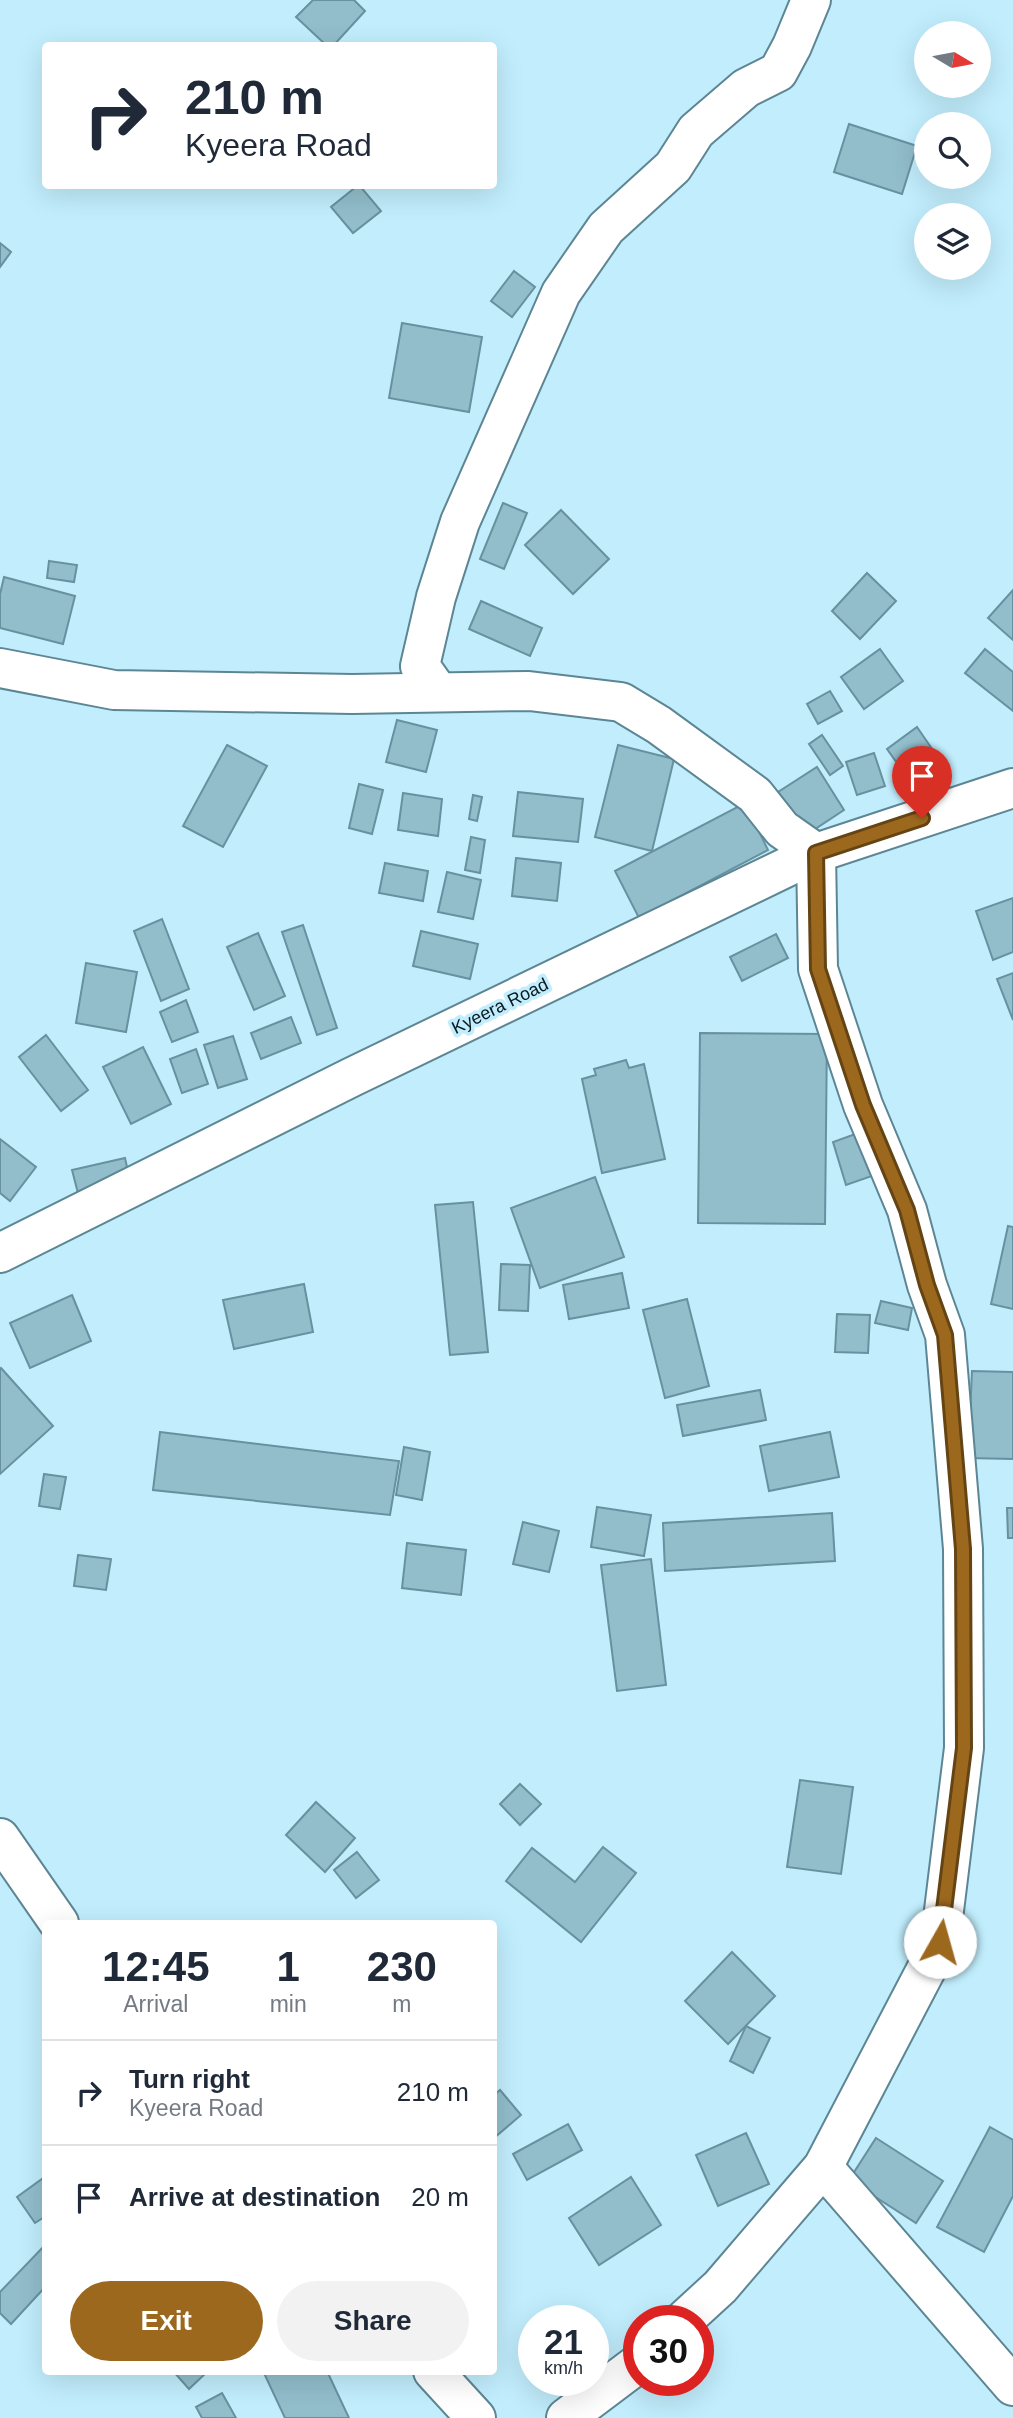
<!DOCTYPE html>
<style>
body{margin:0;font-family:Helvetica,sans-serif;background:#f2f2f3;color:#1f2937;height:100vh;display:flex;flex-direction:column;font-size:26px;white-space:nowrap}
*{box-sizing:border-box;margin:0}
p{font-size:23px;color:#747a83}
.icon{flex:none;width:38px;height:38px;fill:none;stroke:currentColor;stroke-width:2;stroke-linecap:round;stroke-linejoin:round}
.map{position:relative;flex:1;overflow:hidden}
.details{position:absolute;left:42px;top:1920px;width:455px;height:455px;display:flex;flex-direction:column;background:#fff;border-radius:7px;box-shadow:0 7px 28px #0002}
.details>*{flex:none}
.banner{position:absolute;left:42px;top:42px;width:455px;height:147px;border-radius:7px;box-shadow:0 7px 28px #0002;background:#fff;color:#1f2937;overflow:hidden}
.needle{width:46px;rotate:100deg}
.buttons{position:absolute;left:914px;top:21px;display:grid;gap:14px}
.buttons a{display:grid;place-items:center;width:77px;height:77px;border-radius:50%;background:#fff;box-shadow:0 7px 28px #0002;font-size:35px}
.speed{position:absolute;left:518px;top:2305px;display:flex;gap:14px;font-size:35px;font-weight:700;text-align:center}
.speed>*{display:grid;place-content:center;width:91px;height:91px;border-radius:50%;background:#fff;box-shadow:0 7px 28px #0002;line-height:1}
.speed small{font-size:18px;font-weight:400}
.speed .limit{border:10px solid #d22;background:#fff;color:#111}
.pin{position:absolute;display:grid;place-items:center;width:60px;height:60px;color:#fff;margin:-72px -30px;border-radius:50% 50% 50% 0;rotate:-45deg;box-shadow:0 0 7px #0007}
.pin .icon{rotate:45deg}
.me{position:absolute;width:77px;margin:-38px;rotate:7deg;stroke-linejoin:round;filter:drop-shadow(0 0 5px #0008)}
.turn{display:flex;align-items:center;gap:24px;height:147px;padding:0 28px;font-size:32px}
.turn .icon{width:91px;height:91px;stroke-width:2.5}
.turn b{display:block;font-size:49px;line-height:60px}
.eta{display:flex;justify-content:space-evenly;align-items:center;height:119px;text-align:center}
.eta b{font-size:42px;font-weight:700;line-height:49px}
.primary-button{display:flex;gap:14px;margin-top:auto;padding:14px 28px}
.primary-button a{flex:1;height:80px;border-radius:42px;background:#9c681e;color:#fff;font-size:28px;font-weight:700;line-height:80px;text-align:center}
.primary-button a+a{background:#f2f2f3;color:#1f2937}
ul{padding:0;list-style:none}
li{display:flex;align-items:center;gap:21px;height:105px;padding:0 28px;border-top:2px solid #e0e1e3}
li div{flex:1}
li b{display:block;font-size:26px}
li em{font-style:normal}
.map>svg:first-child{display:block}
.building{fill:#92bdcb;stroke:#68919f;stroke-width:2}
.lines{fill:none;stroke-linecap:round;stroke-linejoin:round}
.minor-casing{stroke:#5d8694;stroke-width:42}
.major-casing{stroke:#5d8694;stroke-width:42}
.minor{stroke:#fff;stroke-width:38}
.major{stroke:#fff;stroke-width:38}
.route-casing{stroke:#654414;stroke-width:18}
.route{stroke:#9c681e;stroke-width:12}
.labels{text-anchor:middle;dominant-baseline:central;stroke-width:7;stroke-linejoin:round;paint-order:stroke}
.street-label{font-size:18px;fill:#0a1a20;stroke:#c1edfc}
</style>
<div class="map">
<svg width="1013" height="2418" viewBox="0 0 1013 2418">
<rect width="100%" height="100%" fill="#c1edfc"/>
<g class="building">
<path d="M313 0H354L365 11 333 46H327L296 17Z"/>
<path d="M849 124 917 146 902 194 834 172Z"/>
<path d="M357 186H360L381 211 353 233 331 207Z"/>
<path d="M0 243 11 252 0 267Z"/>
<path d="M514 271 535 287 512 317 491 301Z"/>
<path d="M402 323 482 337 469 412 389 398Z"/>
<path d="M503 503 527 513 504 569 480 559Z"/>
<path d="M561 510 609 559 573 594 525 545Z"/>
<path d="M49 561 77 565 74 582 47 578Z"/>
<path d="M867 573 896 601 860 639 832 611Z"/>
<path d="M4 577 75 596 63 644 0 628V594Z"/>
<path d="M1013 590V640L988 618Z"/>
<path d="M481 601 542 628 530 656 469 629Z"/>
<path d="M880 649 903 681 864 709 841 677Z"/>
<path d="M985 649 1013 672V711L965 673Z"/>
<path d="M830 691 842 711 818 724 807 704Z"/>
<path d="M397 720 437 730 426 772 386 762Z"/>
<path d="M917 727 939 759 909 780 887 749Z"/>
<path d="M822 735 843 766 830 775 809 744Z"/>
<path d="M227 745 267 766 223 847 183 826Z"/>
<path d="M618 745 674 759 652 851 595 837Z"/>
<path d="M874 753 885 786 857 795 846 762Z"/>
<path d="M817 767 844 810 806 835 778 792Z"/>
<path d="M359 784 383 790 372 834 349 828Z"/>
<path d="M518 792 583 799 578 842 513 836Z"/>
<path d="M403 793 442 799 438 836 398 830Z"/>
<path d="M473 795 482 797 477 821 469 819Z"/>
<path d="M745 803 768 850 639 918 615 871Z"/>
<path d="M471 837 485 840 480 873 465 870Z"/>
<path d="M516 858 561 863 557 901 512 896Z"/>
<path d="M385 863 428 871 423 901 379 893Z"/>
<path d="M447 872 481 880 473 919 438 912Z"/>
<path d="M1013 898V952L993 960 976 911Z"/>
<path d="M162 919 189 989 161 1001 134 931Z"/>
<path d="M303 925 337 1028 317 1035 282 932Z"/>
<path d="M421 931 478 944 470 979 413 966Z"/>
<path d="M258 933 285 996 254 1010 227 947Z"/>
<path d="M776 934 788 958 742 981 730 957Z"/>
<path d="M86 963 137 972 126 1032 76 1023Z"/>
<path d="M1013 973V1020L997 979Z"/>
<path d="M186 1000 198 1032 172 1042 160 1012Z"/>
<path d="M291 1017 301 1043 261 1059 251 1033Z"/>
<path d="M700 1033 827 1034 825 1224 698 1223Z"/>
<path d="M46 1035 88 1090 61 1111 19 1057Z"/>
<path d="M233 1036 247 1079 218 1088 204 1045Z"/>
<path d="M143 1047 171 1104 131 1124 103 1067Z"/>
<path d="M196 1049 208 1084 182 1093 170 1059Z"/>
<path d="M626 1060 629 1068 644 1064 665 1159 602 1173 582 1079 596 1075 594 1069Z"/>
<path d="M858 1133 872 1176 846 1185 833 1142Z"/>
<path d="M0 1139 36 1167 10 1201 0 1193Z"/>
<path d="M125 1158 131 1185 79 1197 72 1170Z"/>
<path d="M595 1177 624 1257 540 1288 511 1208Z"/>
<path d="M473 1202 488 1352 450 1355 435 1205Z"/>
<path d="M1008 1226 1013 1227V1309L991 1304Z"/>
<path d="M501 1264 530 1265 528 1311 499 1310Z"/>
<path d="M622 1273 629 1308 569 1319 563 1285Z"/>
<path d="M304 1284 313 1332 234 1349 223 1300Z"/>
<path d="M72 1295 91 1341 30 1368 10 1323Z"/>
<path d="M687 1299 709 1386 665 1398 643 1310Z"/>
<path d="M881 1301 912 1308 908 1330 875 1323Z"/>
<path d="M837 1314 870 1315 868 1353 835 1352Z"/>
<path d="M1 1368 53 1426 0 1474V1369Z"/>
<path d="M972 1371 1013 1372V1459L968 1458Z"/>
<path d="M760 1390 766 1420 683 1436 677 1405Z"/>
<path d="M160 1432 399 1461 390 1515 153 1490Z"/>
<path d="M830 1432 839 1477 769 1491 760 1446Z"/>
<path d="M404 1447 430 1452 422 1500 396 1495Z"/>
<path d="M44 1474 66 1477 60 1509 39 1506Z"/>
<path d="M597 1507 651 1515 644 1556 591 1547Z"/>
<path d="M1007 1508H1013V1538H1008Z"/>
<path d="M832 1513 835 1561 665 1571 663 1523Z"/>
<path d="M523 1522 559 1531 549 1572 513 1564Z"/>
<path d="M407 1543 466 1550 461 1595 402 1588Z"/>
<path d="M78 1555 111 1559 106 1590 74 1586Z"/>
<path d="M651 1559 666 1685 617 1691 601 1565Z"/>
<path d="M800 1780 853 1787 841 1874 787 1867Z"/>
<path d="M520 1784 541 1804 520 1825 500 1804Z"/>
<path d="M316 1802 355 1838 325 1872 286 1835Z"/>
<path d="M603 1847 636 1873 581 1942 506 1881 532 1848 575 1882Z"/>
<path d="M357 1852 379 1880 356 1898 334 1870Z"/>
<path d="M732 1952 775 1996 728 2044 685 2001Z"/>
<path d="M746 2026 770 2038 753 2073 730 2061Z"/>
<path d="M500 2090 521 2115 494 2138V2095Z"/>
<path d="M568 2124 582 2150 527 2180 513 2154Z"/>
<path d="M990 2127 1013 2140V2196L984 2252 937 2227Z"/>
<path d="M746 2133 769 2184 718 2206 696 2155Z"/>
<path d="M876 2138 943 2181 916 2223 849 2180Z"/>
<path d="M46 2176V2216L35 2223 17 2197Z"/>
<path d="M631 2177 661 2225 599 2265 569 2218Z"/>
<path d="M46 2244V2286L11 2324 0 2313V2292Z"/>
<path d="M173 2371H208L189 2389Z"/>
<path d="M263 2371H327L349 2418H285Z"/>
<path d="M222 2393 236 2418H202L196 2407Z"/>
</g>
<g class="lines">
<defs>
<g id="minor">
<path d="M0 668 114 690 352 694 529 691 621 702 659 725 755 795 782 829 816 853 818 969 863 1105 907 1210 927 1285 945 1335 963 1549 964 1748 940 1943 823 2167 720 2287 684 2320"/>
<path d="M437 690 420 666 436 597 460 522 561 293 606 228 673 167 696 131 746 88 778 72 792 46 811 0"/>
<path d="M0 1838 59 1923"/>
<path d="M823 2167 1013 2386"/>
<path d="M433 2371 476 2418"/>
<path d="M566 2418 639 2363"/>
</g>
<path id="major" d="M0 1253 352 1077 816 853 1013 788"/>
</defs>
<use href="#minor" class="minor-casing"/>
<use href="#major" class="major-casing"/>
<use href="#minor" class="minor"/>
<use href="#major" class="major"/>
</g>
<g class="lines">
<defs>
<path id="route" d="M922 818 816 853 818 969 863 1105 907 1210 927 1285 945 1335 963 1549 964 1748 940 1942"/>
</defs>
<use href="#route" class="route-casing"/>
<use href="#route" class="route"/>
</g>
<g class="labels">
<g class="street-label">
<text transform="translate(500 1006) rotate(-26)">Kyeera Road</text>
</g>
</g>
</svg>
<div class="buttons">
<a><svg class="needle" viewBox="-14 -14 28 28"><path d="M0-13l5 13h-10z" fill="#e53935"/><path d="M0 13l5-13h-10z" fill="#747a83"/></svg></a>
<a><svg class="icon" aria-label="search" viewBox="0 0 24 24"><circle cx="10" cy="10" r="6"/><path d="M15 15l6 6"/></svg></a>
<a><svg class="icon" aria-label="layers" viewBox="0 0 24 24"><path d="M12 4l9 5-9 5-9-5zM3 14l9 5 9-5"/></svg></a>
</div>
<div class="speed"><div>21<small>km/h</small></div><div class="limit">30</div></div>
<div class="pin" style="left:922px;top:818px;background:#d93025"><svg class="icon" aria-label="arrive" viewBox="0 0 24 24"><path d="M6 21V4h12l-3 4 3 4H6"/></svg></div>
<svg class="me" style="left:940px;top:1942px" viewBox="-20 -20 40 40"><circle r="19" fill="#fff"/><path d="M0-13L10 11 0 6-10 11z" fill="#9c681e"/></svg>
<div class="banner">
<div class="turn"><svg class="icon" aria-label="right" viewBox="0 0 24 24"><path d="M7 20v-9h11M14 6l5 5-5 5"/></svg><div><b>210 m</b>Kyeera Road</div></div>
</div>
<section class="details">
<div class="eta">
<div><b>12:45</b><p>Arrival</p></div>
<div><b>1</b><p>min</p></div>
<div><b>230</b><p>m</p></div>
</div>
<ul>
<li><svg class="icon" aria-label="right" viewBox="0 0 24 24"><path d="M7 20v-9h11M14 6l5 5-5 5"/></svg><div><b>Turn right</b><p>Kyeera Road</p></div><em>210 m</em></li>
<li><svg class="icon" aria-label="arrive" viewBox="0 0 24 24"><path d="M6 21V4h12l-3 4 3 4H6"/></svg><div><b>Arrive at destination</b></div><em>20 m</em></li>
</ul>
<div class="primary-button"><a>Exit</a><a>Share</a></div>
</section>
</div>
